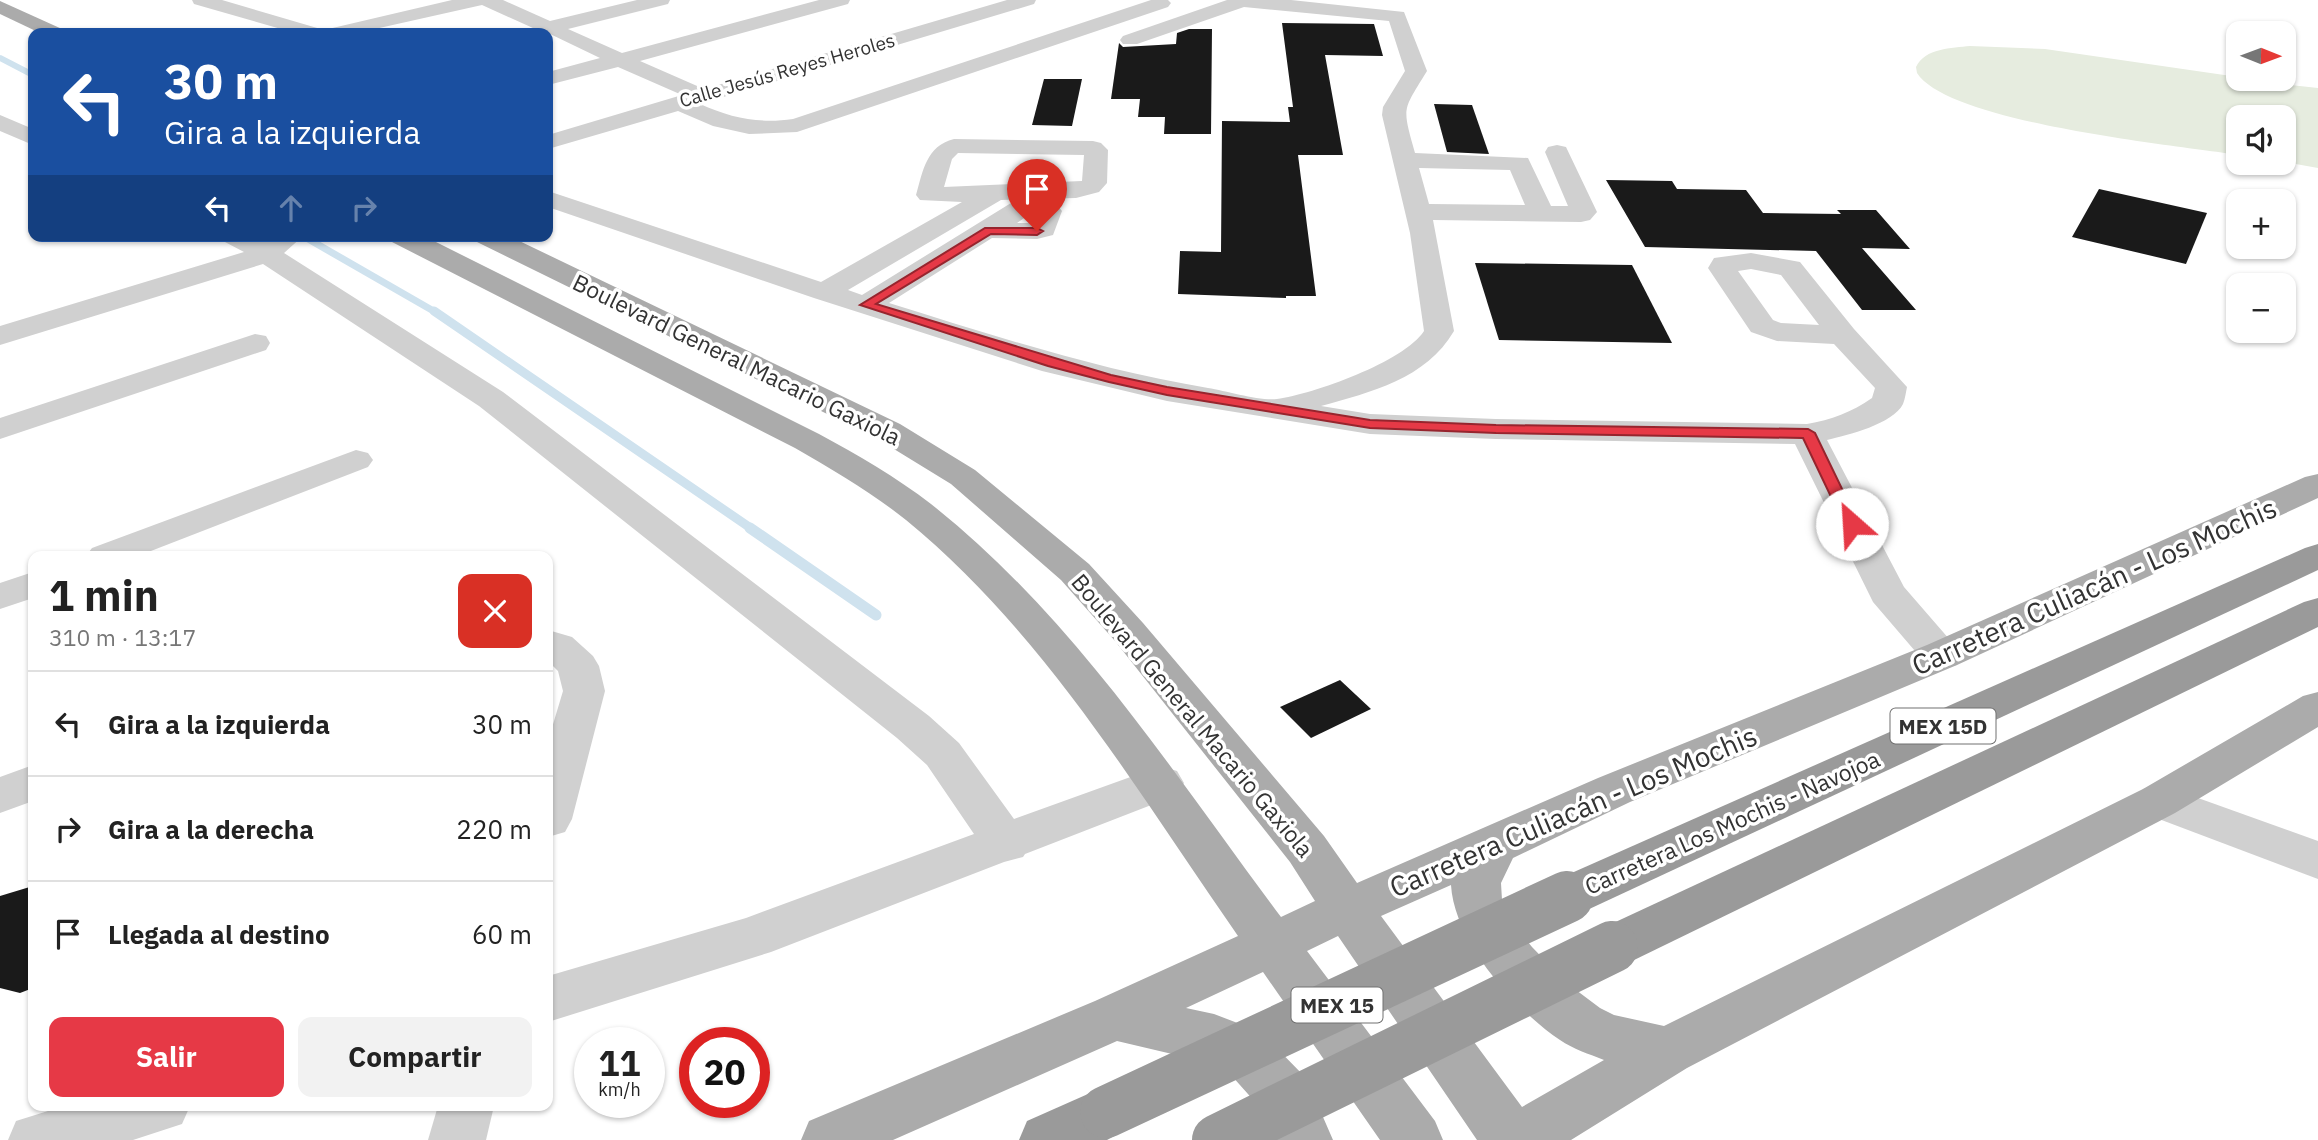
<!DOCTYPE html>
<html lang="es">
<meta charset="utf-8">
<style>
body{margin:0;font-family:"IBM Plex Sans",sans-serif;background:#f2f2f2;color:#222;height:100vh;display:flex;flex-direction:column;font-size:26px;white-space:nowrap}
*{box-sizing:border-box;margin:0}
p{font-size:23px;color:#767676}
.icon{flex:none;width:38px;height:38px;fill:none;stroke:currentColor;stroke-width:2;stroke-linecap:round;stroke-linejoin:round}
.map{position:relative;flex:1;overflow:hidden}
.panel{position:absolute;left:28px;top:551px;width:525px;height:560px;display:flex;flex-direction:column;background:#fff;border-radius:14px;box-shadow:0 2px 5px #0004}
.panel>*{flex:none}
.guide{position:absolute;left:28px;top:28px;width:525px;height:214px;border-radius:14px;box-shadow:0 2px 5px #0004;background:#1a4fa0;color:#fff;overflow:hidden}
.needle{width:46px;rotate:91deg}
.fabs{position:absolute;left:2226px;top:21px;display:grid;gap:14px}
.fabs a{display:grid;place-items:center;width:70px;height:70px;border-radius:14px;background:#fff;box-shadow:0 2px 5px #0004;font-size:35px}
.speed{position:absolute;left:574px;top:1027px;display:flex;gap:14px;font-size:35px;font-weight:700;text-align:center}
.speed>*{display:grid;place-content:center;width:91px;height:91px;border-radius:50%;background:#fff;box-shadow:0 2px 5px #0004;line-height:1}
.speed small{font-size:18px;font-weight:400}
.speed .limit{border:10px solid #d22;background:#fff;color:#111}
.pin{position:absolute;display:grid;place-items:center;width:60px;height:60px;color:#fff;margin:-72px -30px;border-radius:50% 50% 50% 0;rotate:-45deg;box-shadow:0 0 7px #0007}
.pin .icon{rotate:45deg}
.me{position:absolute;width:77px;margin:-38px;rotate:334deg;stroke-linejoin:round;filter:drop-shadow(0 0 5px #0008)}
.turn{display:flex;align-items:center;gap:24px;height:147px;padding:0 21px;font-size:32px}
.turn .icon{width:91px;height:91px;stroke-width:2.5}
.turn b{display:block;font-size:49px;line-height:60px}
.lanes{display:flex;align-items:center;height:66px;padding:0 21px;background:#0003;justify-content:center;gap:35px;direction:ltr}
.lanes .off{opacity:.35}
.round{display:grid;place-items:center;flex:none;width:74px;height:74px;border-radius:14px;background:#f2f2f2}
.head{display:flex;align-items:center;justify-content:space-between;height:119px;padding:0 21px}
h1{font-size:42px;font-weight:700;line-height:52px}
.action{display:flex;gap:14px;margin-top:auto;padding:14px 21px}
.action a{flex:1;height:80px;border-radius:14px;background:#e63946;color:#fff;font-size:28px;font-weight:700;line-height:80px;text-align:center}
.action a+a{background:#f2f2f2;color:#222}
ul{padding:0;list-style:none}
li{display:flex;align-items:center;gap:21px;height:105px;padding:0 21px;border-top:2px solid #e0e0e0}
li div{flex:1}
li b{display:block;font-size:26px}
li em{font-style:normal}
.map>svg:first-child{display:block}
.green{fill:#e6ecdf}
.lines{fill:none;stroke-linecap:round;stroke-linejoin:round}
.stream-far3{stroke:#cfe2ee;stroke-width:6}
.stream-far2{stroke:#cfe2ee;stroke-width:7}
.stream-far1{stroke:#cfe2ee;stroke-width:9}
.stream{stroke:#cfe2ee;stroke-width:11}
.building{fill:#1a1a1a}
.minor{fill:#d0d0d0;fill-rule:evenodd}
.major{fill:#ababab;fill-rule:evenodd}
.highway{fill:#9a9a9a;fill-rule:evenodd}
.highway-bridge{stroke:#9a9a9a;stroke-width:52}
.route{fill:#e63946;stroke:#96252e;stroke-width:2}
.labels{text-anchor:middle;dominant-baseline:central;stroke-width:7;stroke-linejoin:round;paint-order:stroke}
.far-street-label{font-size:19px;fill:#333;stroke:#fff}
.shield{fill:#fff;stroke:#707070;stroke-width:2}
.shield-label{font-size:21px;font-weight:bold;fill:#333}
.street-label{font-size:23px;fill:#333;stroke:#fff}
.near-street-label{font-size:28px;fill:#333;stroke:#fff}
</style>
<div class="map">
<svg width="2318" height="1140" viewBox="0 0 2318 1140">
<rect width="100%" height="100%" fill="#fff"/>
<path class="green" d="M1970 46 2045 49 2238 77V79L2318 88V168L2284 162V117H2238V155C2174 145 1949 123 1917 73L1916 67C1925 48 1952 48 1970 46Z"/>
<g class="lines">
<path class="stream-far3" d="M0 58 33 75"/>
<path class="stream-far2" d="M303 236 437 313"/>
<path class="stream-far1" d="M434 311 752 529"/>
<path class="stream" d="M750 528 876 615"/>
</g>
<g class="building">
<path d="M1282 23 1374 24 1383 56 1325 55 1343 155H1298L1316 296H1286V298L1178 294 1180 251 1221 252 1222 121 1290 122 1288 107H1293Z"/>
<path d="M1189 29H1212L1211 134H1164L1165 117H1138L1140 99H1111L1119 43 1123 47 1176 44 1177 33Z"/>
<path d="M1044 79H1082L1072 126 1032 125Z"/>
<path d="M1434 104 1472 105 1489 154 1447 152Z"/>
<path d="M1606 180 1672 181 1677 189 1746 190 1763 213 1841 214 1837 210H1876L1910 249 1862 248 1916 310H1862L1816 251 1645 247Z"/>
<path d="M2099 189 2207 213 2186 264 2072 237Z"/>
<path d="M1475 263 1632 265 1672 343 1499 340Z"/>
<path d="M1340 680 1371 709 1311 738 1280 707Z"/>
<path d="M33 886V988L20 993 0 988V896Z"/>
</g>
<g class="lines">
<g class="minor">
<path d="M192 0H222L324 30 452 0H503L550 21 637 0H670L668 4 568 29 622 53 819 0H850L848 4 640 61 704 89 1007 0H1036L1034 4 700 104C731 118 759 124 793 119L1151 0H1168L1171 3 1168 7 797 132 749 134 713 126 678 111 548 149V135L682 95 618 67 548 85V72L600 58 548 33H535L533 28 482 5 357 33H295L194 4Z"/>
<path d="M1227 0H1291L1404 12 1427 71C1402 112 1402 106 1415 153L1528 158 1551 206H1568L1545 152 1548 147 1557 145 1566 147 1597 212 1590 220 1581 222 1433 220 1454 331C1426 379 1371 392 1321 406L1370 414 1496 419 1807 424C1831 420 1852 412 1872 398L1875 388 1834 344 1777 341 1751 332 1708 268 1714 258 1751 253 1800 262 1854 329 1907 387C1906 392 1905 399 1903 404 1893 424 1848 435 1827 440L1904 587 1963 655 1957 665 1942 669 1927 665 1873 602 1795 444 1496 439 1370 434 1167 401 1042 371 814 298 548 207V191L821 282 962 202 920 200 916 195C923 171 926 146 954 139L1093 141 1101 143 1108 150 1107 183 1099 192 1076 198 1001 200 848 290 862 295 1011 203C1027 199 1051 195 1062 211L1053 235 1037 239 992 238 889 303C995 336 1099 370 1208 388 1227 391 1259 401 1277 399 1313 394 1404 362 1424 331L1410 233 1382 115 1383 107 1405 71 1389 21 1244 7 1137 44H1123L1120 40 1123 36ZM958 153 1084 155 1082 181 944 187 952 159ZM1419 168 1510 170 1525 205 1429 204ZM1035 215 1032 223H1017L1027 216ZM1751 269 1781 275 1819 325 1781 323 1773 320 1738 271Z"/>
<path d="M0 115 33 129V145L0 131Z"/>
<path d="M222 236H255L264 241 269 236H303L284 253 503 392 929 716 959 743 1014 819 1161 766 1177 771 1184 783 1177 795 1025 854 1023 857 1004 862 771 952 548 1022V976L746 918 974 834 927 765 897 738 479 406 263 264 0 345V326L244 252 225 242Z"/>
<path d="M255 334 266 336 270 343 266 350 0 439V418Z"/>
<path d="M356 450 368 453 373 460 368 467 138 556H86L92 548Z"/>
<path d="M33 572V598L0 609V583Z"/>
<path d="M548 630 572 637 593 656 599 666 605 691 572 819 565 832 548 837V741L563 691 558 671 548 661Z"/>
<path d="M33 765V801L0 813V777Z"/>
<path d="M2159 784 2318 841V879L2143 813 2136 801 2143 789Z"/>
<path d="M64 1106H190L182 1124 133 1140H8L16 1121Z"/>
<path d="M438 1106H494L486 1140H428Z"/>
</g>
<g class="major">
<path d="M0 1 62 29 65 33H40L0 14Z"/>
<path d="M389 236H424L819 434C858 455 896 477 931 504 1074 617 1173 773 1281 917L1315 901 1290 862 1115 641 1061 580 951 484 876 438 477 242 474 236H509L900 424 975 470 1089 564 1143 623 1324 836 1357 883 1598 778 1927 645 2305 477 2318 474V498L1957 665 1630 802 1513 858 1501 883 1502 900 1515 926 1532 947 1568 984 1600 1008 1614 1015 1664 1026 2143 789 2303 696 2318 692V727L2175 813 1687 1068 1571 1140H1477L1338 936 1307 951 1435 1121 1443 1140H1380L1263 972 1186 1008 1214 1014 1261 1032 1306 1078 1333 1140H1275L1264 1112 1223 1066 1117 1041 893 1140H801L809 1121 1095 1001 1238 936C1137 791 1045 634 906 520 871 492 833 470 795 448L392 242ZM1451 885C1454 941 1515 1010 1560 1040 1573 1049 1589 1054 1604 1060L1522 1107 1381 916Z"/>
</g>
<g class="highway">
<path d="M2318 544V570L1585 911 1567 917 1549 911 1542 897 1549 883 2305 548Z"/>
<path d="M2318 598V627L1630 962 1612 968 1594 962 1586 947 1594 932 2304 602Z"/>
<path d="M1106 1086 1126 1094 1135 1112 1126 1130 1107 1140H1019L1027 1121Z"/>
</g>
<g class="highway-bridge">
<path d="M1106 1112 1567 897"/>
<path d="M1218 1140 1612 947"/>
</g>
</g>
<path class="route" d="M985 228H1037L1043 231 1037 235 991 234 876 304 1111 375 1167 387 1370 420 1496 425 1808 429 1815 433 1859 524 1852 528 1844 524 1803 438 1496 433 1370 428 1167 395 1109 382 1048 366 860 305Z"/>
<g class="labels">
<g class="far-street-label">
<text transform="translate(787 70) rotate(-16)">Calle Jesús Reyes Heroles</text>
</g>
<g class="shield">
<rect x="1890.5" y="708.5" width="105" height="35" rx="5"/>
<rect x="1291.5" y="987.5" width="91" height="35" rx="5"/>
</g>
<g class="shield-label">
<text x="1943" y="726">MEX 15D</text>
<text x="1337" y="1005">MEX 15</text>
</g>
<g class="street-label">
<text transform="translate(737 359) rotate(26)">Boulevard General Macario Gaxiola</text>
<text transform="translate(1193 715) rotate(50)">Boulevard General Macario Gaxiola</text>
<text transform="translate(1732 822) rotate(-24)">Carretera Los Mochis - Navojoa</text>
</g>
<g class="near-street-label">
<text transform="translate(2094 586) rotate(-24)">Carretera Culiacán - Los Mochis</text>
<text transform="translate(1573 811) rotate(-23)">Carretera Culiacán - Los Mochis</text>
</g>
</g>
</svg>
<div class="fabs">
<a><svg class="needle" viewBox="-14 -14 28 28"><path d="M0-13l5 13h-10z" fill="#e53935"/><path d="M0 13l5-13h-10z" fill="#767676"/></svg></a>
<a><svg class="icon" aria-label="sound" viewBox="0 0 24 24"><path d="M4 9h4l5-4v14l-5-4H4zM17 9q2 3 0 6"/></svg></a>
<a>+</a>
<a>−</a>
</div>
<div class="speed"><div>11<small>km/h</small></div><div class="limit">20</div></div>
<div class="pin" style="left:1037px;top:231px;background:#d93025"><svg class="icon" aria-label="arrive" viewBox="0 0 24 24"><path d="M6 21V4h12l-3 4 3 4H6"/></svg></div>
<svg class="me" style="left:1852px;top:524px" viewBox="-20 -20 40 40"><circle r="19" fill="#fff"/><path d="M0-13L10 11 0 6-10 11z" fill="#e63946"/></svg>
<div class="guide">
<div class="turn"><svg class="icon" aria-label="left" viewBox="0 0 24 24"><path d="M17 20v-9H6M10 6l-5 5 5 5"/></svg><div><b>30 m</b>Gira a la izquierda</div></div>
<div class="lanes"><svg class="icon" aria-label="left" viewBox="0 0 24 24"><path d="M17 20v-9H6M10 6l-5 5 5 5"/></svg><svg class="icon off" aria-label="ahead" viewBox="0 0 24 24"><path d="M12 20V5M6 11l6-6 6 6"/></svg><svg class="icon off" aria-label="right" viewBox="0 0 24 24"><path d="M7 20v-9h11M14 6l5 5-5 5"/></svg></div>
</div>
<section class="panel">
<div class="head"><div><h1>1 min</h1><p>310 m · 13:17</p></div><a class="round" style="background:#d93025;color:#fff"><svg class="icon" aria-label="close" viewBox="0 0 24 24"><path d="M6 6l12 12M18 6L6 18"/></svg></a></div>
<ul>
<li><svg class="icon" aria-label="left" viewBox="0 0 24 24"><path d="M17 20v-9H6M10 6l-5 5 5 5"/></svg><div><b>Gira a la izquierda</b></div><em>30 m</em></li>
<li><svg class="icon" aria-label="right" viewBox="0 0 24 24"><path d="M7 20v-9h11M14 6l5 5-5 5"/></svg><div><b>Gira a la derecha</b></div><em>220 m</em></li>
<li><svg class="icon" aria-label="arrive" viewBox="0 0 24 24"><path d="M6 21V4h12l-3 4 3 4H6"/></svg><div><b>Llegada al destino</b></div><em>60 m</em></li>
</ul>
<div class="action"><a>Salir</a><a>Compartir</a></div>
</section>
</div>
